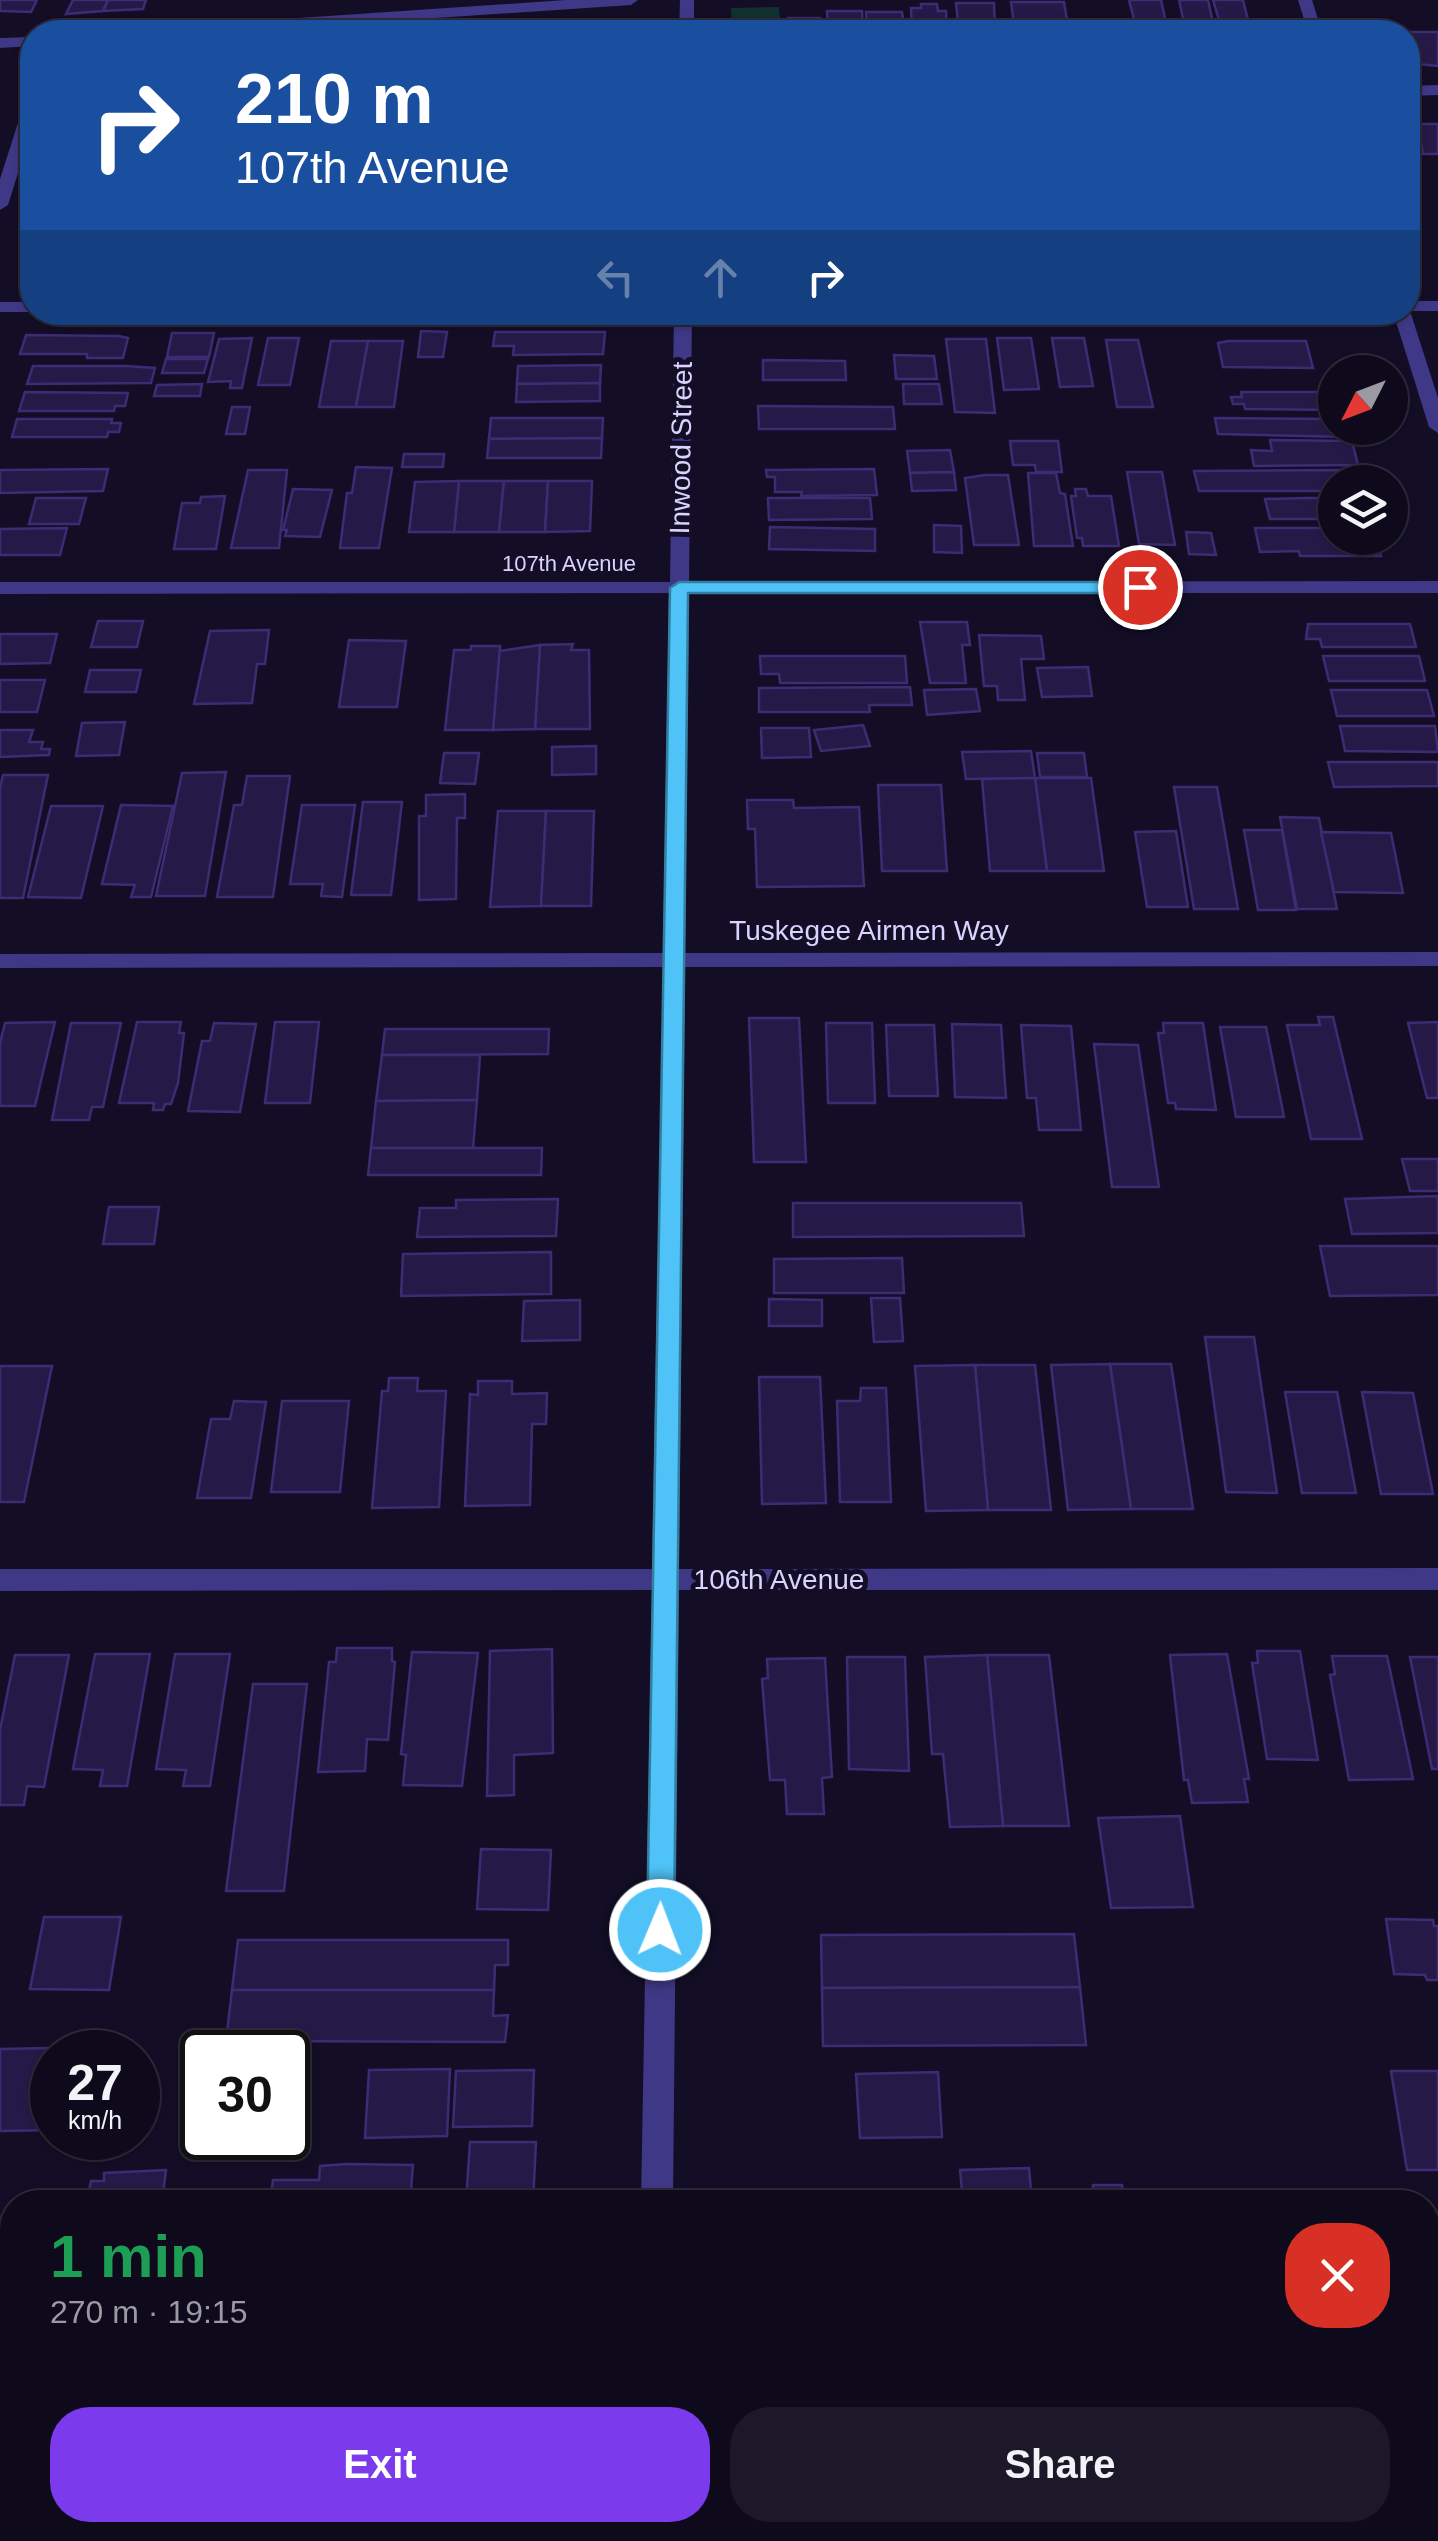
<!DOCTYPE html>
<meta charset="utf-8">
<style>
body{margin:0;font-family:Arial,sans-serif;background:#1c1829;color:#f1f3f6;height:100vh;display:flex;flex-direction:column;font-size:38px;white-space:nowrap}
*{box-sizing:border-box;margin:0}
p{font-size:32px;color:#9b9aa3}
.icon{flex:none;width:55px;height:55px;fill:none;stroke:currentColor;stroke-width:2;stroke-linecap:round;stroke-linejoin:round}
.map{position:relative;flex:1;overflow:hidden}
.side{position:absolute;left:0px;top:2190px;width:1440px;height:352px;display:flex;flex-direction:column;background:#0e0a1c;border-radius:40px 40px 0 0;box-shadow:0 2px 8px #0004,0 0 0 2px #2e2b3b}
.side>*{flex:none}
.top-card{position:absolute;left:20px;top:20px;width:1400px;height:305px;border-radius:40px;box-shadow:0 2px 8px #0004,0 0 0 2px #2e2b3b;background:#1a4fa0;color:#fff;overflow:hidden}
.needle{width:65px;rotate:228deg}
.tools{position:absolute;left:1318px;top:355px;display:grid;gap:20px}
.tools a{display:grid;place-items:center;width:90px;height:90px;border-radius:50%;background:#0e0a1c;box-shadow:0 2px 8px #0004,0 0 0 2px #2e2b3b;font-size:50px}
.speed{position:absolute;left:30px;top:2030px;display:flex;gap:20px;font-size:50px;font-weight:700;text-align:center}
.speed>*{display:grid;place-content:center;width:130px;height:130px;border-radius:50%;background:#0e0a1c;box-shadow:0 2px 8px #0004,0 0 0 2px #2e2b3b;line-height:1}
.speed small{font-size:25px;font-weight:400}
.speed .limit{border:5px solid #111;border-radius:15px;background:#fff;color:#111}
.pin{position:absolute;display:grid;place-items:center;width:85px;height:85px;color:#fff;margin:-42px;border:5px solid #fff;border-radius:50%;box-shadow:0 2px 10px #0007}
.me{position:absolute;width:110px;margin:-55px;rotate:1deg;stroke-linejoin:round;filter:drop-shadow(0 0 8px #0008)}
.turn{display:flex;align-items:center;gap:35px;height:210px;padding:0 50px;font-size:45px}
.turn .icon{width:130px;height:130px;stroke-width:2.5}
.turn b{display:block;font-size:70px;line-height:85px}
.lanes{display:flex;align-items:center;height:95px;padding:0 50px;background:#0003;justify-content:center;gap:50px;direction:ltr}
.lanes .off{opacity:.35}
.round{display:grid;place-items:center;flex:none;width:105px;height:105px;border-radius:40px;background:#1c1829}
.head{display:flex;align-items:center;justify-content:space-between;height:170px;padding:0 50px}
h1{font-size:60px;font-weight:600;line-height:75px;color:#1e9e55}
.primary-button{display:flex;gap:20px;margin-top:auto;padding:20px 50px}
.primary-button a{flex:1;height:115px;border-radius:40px;background:#7c3aed;color:#fff;font-size:40px;font-weight:600;line-height:115px;text-align:center}
.primary-button a+a{background:#1c1829;color:#f1f3f6}
.map>svg:first-child{display:block}
.green{fill:#113030}
.building{fill:#251a47;stroke:#3d2b74;stroke-width:2.5}
.lines{fill:none;stroke-linecap:round;stroke-linejoin:round}
.street{fill:#3f3886;fill-rule:evenodd}
.route{fill:#4fc3f7;stroke:#337fa1;stroke-width:2.5}
.labels{text-anchor:middle;dominant-baseline:central;stroke-width:10;stroke-linejoin:round;paint-order:stroke}
.far-street-label{font-size:22px;fill:#dad3ff;stroke:#130e26}
.street-label{font-size:28px;fill:#dad3ff;stroke:#130e26}
</style>
<div class="map">
<svg width="1438" height="2541" viewBox="0 0 1438 2541">
<rect width="100%" height="100%" fill="#130e26"/>
<path class="green" d="M779 7 781 32H732L731 8Z"/>
<g class="building">
<path d="M0 0H37L31 12 0 11Z"/>
<path d="M73 0H108L103 11 66 14Z"/>
<path d="M108 0H146L143 9 103 11Z"/>
<path d="M1129 0H1161L1167 27H1136Z"/>
<path d="M1179 0H1208L1213 23H1184Z"/>
<path d="M1213 0H1243L1248 20H1219Z"/>
<path d="M1011 2H1064L1069 32H1015Z"/>
<path d="M956 3H994L995 31 959 32Z"/>
<path d="M921 4H937L938 11H946L947 32H912L911 8H921Z"/>
<path d="M827 11H862L863 32H828Z"/>
<path d="M866 12H902L905 32H868Z"/>
<path d="M788 18H820L822 32H787Z"/>
<path d="M1125 23 1127 32H1087L1086 25Z"/>
<path d="M1400 32H1438V66L1408 63V32Z"/>
<path d="M1408 124H1438V154H1423L1421 142H1409Z"/>
<path d="M421 331 447 332 443 357H418Z"/>
<path d="M495 332H605L603 354 513 355 514 346H493Z"/>
<path d="M172 333H214L209 357H167Z"/>
<path d="M26 335 119 336 128 338 123 358H87V354H20Z"/>
<path d="M252 338 242 388H230L231 381 208 382 219 339Z"/>
<path d="M268 338H299L290 385H258Z"/>
<path d="M997 338H1031L1039 389 1004 390Z"/>
<path d="M1052 338H1084L1093 386 1060 387Z"/>
<path d="M946 339H986L995 413 955 412Z"/>
<path d="M1106 340H1138L1153 407H1117Z"/>
<path d="M331 341H368L356 407H319Z"/>
<path d="M368 341H403L394 407H356Z"/>
<path d="M1228 341H1306L1313 368 1223 367 1218 343Z"/>
<path d="M894 355 934 356 937 379H896Z"/>
<path d="M166 359H208L204 373H162Z"/>
<path d="M763 360 845 361 846 380H763Z"/>
<path d="M601 365 600 383 517 384 518 366Z"/>
<path d="M33 366H126L155 368 151 383 27 384Z"/>
<path d="M600 383V401L516 402 517 384Z"/>
<path d="M202 384 200 396H154L157 385Z"/>
<path d="M903 384H939L942 404H904Z"/>
<path d="M25 392 128 393 125 406H115L114 411H19Z"/>
<path d="M1241 392H1335V410L1245 409 1244 404H1233L1231 397H1242Z"/>
<path d="M758 406 893 407 895 429H759Z"/>
<path d="M232 407H250L245 434H226Z"/>
<path d="M491 418H603L602 438 489 439Z"/>
<path d="M1215 418 1335 419V428H1343L1345 437 1218 434Z"/>
<path d="M17 419H112L111 423H121L119 432H108L107 437H12Z"/>
<path d="M602 438 601 458H487L489 439Z"/>
<path d="M1270 440 1352 441 1358 465 1254 466 1251 450 1272 451Z"/>
<path d="M1010 441H1058L1062 472H1036L1035 465H1013Z"/>
<path d="M950 450 954 472 910 473 907 451Z"/>
<path d="M404 454H444L443 467H402Z"/>
<path d="M356 467 392 468 379 548H340L347 493H352Z"/>
<path d="M108 469 103 491 0 493V470Z"/>
<path d="M874 469 877 495 801 496 802 492H775V477H767L766 470Z"/>
<path d="M248 470H287L279 548H231Z"/>
<path d="M1345 470 1353 473 1356 482H1335V491H1199L1194 471Z"/>
<path d="M954 472 956 490 912 491 910 473Z"/>
<path d="M1127 472H1162L1175 545 1139 544Z"/>
<path d="M1028 473H1056L1060 493 1065 494 1073 546H1034Z"/>
<path d="M985 475H1008L1019 545H974L965 478Z"/>
<path d="M459 481H504L499 532H454Z"/>
<path d="M459 481 454 532H409L415 482Z"/>
<path d="M504 481H548L545 532H499Z"/>
<path d="M548 481H592L590 531 545 532Z"/>
<path d="M293 489 332 490 320 537 285 536 287 530H283Z"/>
<path d="M1075 489H1086L1088 496H1111L1119 546H1083L1082 538H1077L1071 496H1076Z"/>
<path d="M225 496 216 549H174L182 503H200L201 497Z"/>
<path d="M36 498H86L79 524H29Z"/>
<path d="M768 498H870L872 519 769 520Z"/>
<path d="M1307 498H1335V519H1270L1265 499Z"/>
<path d="M934 525 961 526 962 553 934 552Z"/>
<path d="M770 527 875 529V551L769 549Z"/>
<path d="M67 528 60 555H0V529Z"/>
<path d="M1255 528H1335V538H1376L1381 556H1300L1299 551 1260 552Z"/>
<path d="M1186 532 1211 533 1216 555 1189 554Z"/>
<path d="M98 621H143L137 647H91Z"/>
<path d="M920 622H967L970 645H962L966 683H930Z"/>
<path d="M1308 624H1410L1416 647H1322L1320 639H1306Z"/>
<path d="M269 630 265 664H257L252 703 194 704 210 631Z"/>
<path d="M0 634H57L50 663 0 664Z"/>
<path d="M979 635 1041 636 1044 659H1021L1025 700H998L997 686H984Z"/>
<path d="M349 640 406 641 397 707H339Z"/>
<path d="M573 644 571 650H589L590 729H535L540 645Z"/>
<path d="M540 645 535 729 493 730 499 651Z"/>
<path d="M471 646H500L493 730H445L454 650H471Z"/>
<path d="M760 656H905L907 683H780L779 674H761Z"/>
<path d="M1323 656H1419L1425 681H1329Z"/>
<path d="M1088 667 1092 696 1042 697 1037 668Z"/>
<path d="M90 670H141L136 692H85Z"/>
<path d="M0 680H45L37 712H0Z"/>
<path d="M910 687 912 705H869L870 712H759V688Z"/>
<path d="M976 689 980 711 927 715 924 690Z"/>
<path d="M1331 690H1427L1434 716H1337Z"/>
<path d="M125 722 119 755 76 756 82 723Z"/>
<path d="M863 725 870 746 821 751 814 730Z"/>
<path d="M1340 726H1435L1438 752 1345 751Z"/>
<path d="M761 728H809L811 757 762 758Z"/>
<path d="M0 730H33L29 742H43L41 749H50L49 755 0 757Z"/>
<path d="M596 746V774L552 775V747Z"/>
<path d="M1031 751 1035 778 966 779 962 752Z"/>
<path d="M444 753H479L475 784 440 783Z"/>
<path d="M1037 753H1084L1087 777H1040Z"/>
<path d="M1328 762H1438V786L1334 787Z"/>
<path d="M226 772 205 896H156L182 773Z"/>
<path d="M3 775H48L23 898H0V788Z"/>
<path d="M247 776H290L273 897H217L234 805H242Z"/>
<path d="M1035 778H1091L1104 871H1047Z"/>
<path d="M1035 778 1047 871H990L982 779Z"/>
<path d="M878 785H941L947 871H882Z"/>
<path d="M1174 787H1217L1238 909H1194Z"/>
<path d="M465 794V818H457L456 899 419 900V816H426V795Z"/>
<path d="M747 800H793L794 808 859 807 864 886 757 887 755 829H748Z"/>
<path d="M363 802H402L391 895H351Z"/>
<path d="M121 805 173 806 151 897H131L135 885 102 884Z"/>
<path d="M302 805H355L342 897 321 896 323 884H290Z"/>
<path d="M51 806H103L81 898 28 897Z"/>
<path d="M498 811H546L541 906 490 907Z"/>
<path d="M546 811H594L591 906H541Z"/>
<path d="M1280 817 1319 818 1337 909H1297Z"/>
<path d="M1244 830H1282L1296 910H1258Z"/>
<path d="M1176 831 1188 907H1147L1135 832Z"/>
<path d="M1321 832 1391 833 1403 893 1334 892Z"/>
<path d="M1318 1017H1333L1362 1139H1311L1287 1025H1320Z"/>
<path d="M749 1018H799L806 1162H754Z"/>
<path d="M55 1022 35 1106H0V1043L5 1023Z"/>
<path d="M137 1022H181L179 1033H184L178 1083 171 1104H165L163 1110H153L154 1103H119Z"/>
<path d="M275 1022H319L310 1103H265Z"/>
<path d="M1438 1022V1098H1427L1408 1023Z"/>
<path d="M71 1023H121L103 1107H92L89 1120H52Z"/>
<path d="M214 1023 256 1024 240 1112 188 1111 202 1041H210Z"/>
<path d="M826 1023H872L875 1103H828Z"/>
<path d="M1163 1023H1203L1216 1110 1176 1109 1175 1103H1168L1158 1033H1164Z"/>
<path d="M952 1024 1001 1025 1006 1098 955 1097Z"/>
<path d="M886 1025H934L938 1096H889Z"/>
<path d="M1021 1025 1071 1026 1081 1130H1039L1036 1098H1027Z"/>
<path d="M1220 1027H1266L1284 1117H1236Z"/>
<path d="M385 1029H549L548 1054 382 1055Z"/>
<path d="M1094 1044 1138 1045 1159 1187H1112Z"/>
<path d="M382 1055H480L477 1100 376 1101Z"/>
<path d="M477 1100 473 1148H371L376 1101Z"/>
<path d="M371 1148H542L541 1175H368Z"/>
<path d="M1402 1159H1438V1191H1410Z"/>
<path d="M1438 1196V1233L1352 1234 1345 1199Z"/>
<path d="M558 1199 556 1236 417 1237 420 1208H456V1200Z"/>
<path d="M793 1203H1021L1024 1236 793 1237Z"/>
<path d="M109 1207H159L154 1244H103Z"/>
<path d="M1320 1246H1438V1295L1330 1296Z"/>
<path d="M551 1252V1294L401 1296 403 1254Z"/>
<path d="M902 1258 904 1293H774V1259Z"/>
<path d="M871 1298H900L903 1341 874 1342Z"/>
<path d="M769 1299 822 1300V1326H769Z"/>
<path d="M580 1300V1340L522 1341 524 1301Z"/>
<path d="M1205 1337H1254L1277 1493 1226 1492Z"/>
<path d="M1110 1364H1171L1193 1509H1131Z"/>
<path d="M1110 1364 1131 1509 1068 1510 1051 1365Z"/>
<path d="M975 1365H1035L1051 1510H988Z"/>
<path d="M975 1365 988 1510 926 1511 915 1366Z"/>
<path d="M0 1366H52L24 1502H0Z"/>
<path d="M759 1377H820L826 1503 762 1504Z"/>
<path d="M389 1378H418L417 1391H446L439 1507 372 1508 382 1391H388Z"/>
<path d="M478 1381H512V1394L547 1393 546 1424H532L530 1505 465 1506 470 1394 478 1395Z"/>
<path d="M861 1388H886L891 1502H840L837 1401H860Z"/>
<path d="M1285 1392H1337L1356 1493H1302Z"/>
<path d="M1362 1392 1413 1393 1433 1494H1381Z"/>
<path d="M234 1401 266 1402 251 1498H197L211 1419H230Z"/>
<path d="M282 1401H349L340 1492H271Z"/>
<path d="M337 1648H392V1661L395 1662 388 1740 367 1739 365 1771 318 1772 329 1662H336Z"/>
<path d="M552 1649 553 1753 514 1755V1795L487 1796 490 1651Z"/>
<path d="M1257 1651H1300L1318 1760 1267 1759 1252 1663H1258Z"/>
<path d="M412 1652 478 1653 462 1786 403 1785 406 1755 401 1754Z"/>
<path d="M95 1654H150L127 1786H100L103 1770 73 1769Z"/>
<path d="M175 1654H230L210 1786H183L186 1770 156 1769Z"/>
<path d="M1227 1654 1249 1779H1244L1248 1802 1192 1803 1188 1780H1184L1170 1655Z"/>
<path d="M15 1655H69L44 1787 27 1786 24 1805H0V1730Z"/>
<path d="M987 1655H1049L1069 1826H1003Z"/>
<path d="M987 1655 1003 1826 950 1827 943 1754H932L925 1657Z"/>
<path d="M1332 1656H1387L1413 1779 1349 1780 1330 1675 1335 1674Z"/>
<path d="M847 1657H905L909 1771 849 1769Z"/>
<path d="M1410 1657H1438V1769H1432Z"/>
<path d="M825 1658 832 1777 822 1778 824 1814H787L785 1780H770L762 1679 768 1678 767 1659Z"/>
<path d="M253 1684H307L284 1891H226Z"/>
<path d="M1180 1816 1193 1907 1111 1908 1098 1818Z"/>
<path d="M481 1849 551 1850 548 1910 477 1909Z"/>
<path d="M44 1917H121L109 1990 30 1989Z"/>
<path d="M1386 1919 1433 1920 1434 1926H1438V1980H1427L1425 1975 1394 1974Z"/>
<path d="M1074 1934 1080 1987 822 1988 821 1935Z"/>
<path d="M238 1940H508V1965H495L494 1990H232Z"/>
<path d="M1080 1987 1086 2045 823 2046 822 1988Z"/>
<path d="M232 1990H494L493 2016 508 2015 505 2042 226 2041Z"/>
<path d="M98 2047 97 2052H52V2130L0 2131V2049Z"/>
<path d="M450 2069 447 2136 365 2138 369 2070Z"/>
<path d="M534 2070 532 2126 453 2127 456 2071Z"/>
<path d="M1391 2071H1438V2170H1407Z"/>
<path d="M938 2072 942 2137 860 2138 856 2074Z"/>
<path d="M470 2142H536L533 2202H466Z"/>
<path d="M347 2164 413 2165 410 2202H270L273 2180H319L320 2166Z"/>
<path d="M1029 2168 1032 2202H963L960 2170Z"/>
<path d="M166 2170 162 2202H87L91 2181H104V2173Z"/>
<path d="M1093 2185H1122L1123 2202H1094Z"/>
</g>
<g class="lines">
<g class="street">
<path d="M566 0H638L631 5 226 32H159L167 27Z"/>
<path d="M680 0H694V32H679Z"/>
<path d="M1298 0H1312L1322 32H1308Z"/>
<path d="M0 38 32 37V46L0 48Z"/>
<path d="M1438 85V95L1408 96V86Z"/>
<path d="M32 99V128L8 205 0 210V179L24 104Z"/>
<path d="M1408 301H1438V311H1410L1438 398V433L1429 427 1393 312H1408Z"/>
<rect x="0" y="302" width="32" height="10"/>
<path d="M674 312H692L689 582 1438 581V593H689L685 953 1438 952V966L685 967 679 1569 1438 1568V1590H679L673 2202H641L652 1590 0 1591V1569H652L663 967 0 968V954L663 953 669 593 0 594V582H670Z"/>
<rect x="0" y="2496" width="12" height="34"/>
<path d="M1428 2497H1438V2531L1425 2530Z"/>
<path d="M635 2530H669L668 2541H634Z"/>
</g>
</g>
<path class="route" d="M679 582H1140L1149 587 1140 593H688L674 1930 670 1938 660 1942 651 1938 647 1930 670 588Z"/>
<g class="labels">
<g class="far-street-label">
<text x="569" y="563">107th Avenue</text>
</g>
<g class="street-label">
<text transform="translate(681 448) rotate(-89)">Inwood Street</text>
<text x="869" y="930">Tuskegee Airmen Way</text>
<text x="779" y="1579">106th Avenue</text>
</g>
</g>
</svg>
<div class="tools">
<a><svg class="needle" viewBox="-14 -14 28 28"><path d="M0-13l5 13h-10z" fill="#e53935"/><path d="M0 13l5-13h-10z" fill="#9b9aa3"/></svg></a>
<a><svg class="icon" aria-label="layers" viewBox="0 0 24 24"><path d="M12 4l9 5-9 5-9-5zM3 14l9 5 9-5"/></svg></a>
</div>
<div class="speed"><div>27<small>km/h</small></div><div class="limit">30</div></div>
<div class="pin" style="left:1140px;top:587px;background:#d93025"><svg class="icon" aria-label="arrive" viewBox="0 0 24 24"><path d="M6 21V4h12l-3 4 3 4H6"/></svg></div>
<svg class="me" style="left:660px;top:1930px" viewBox="-20 -20 40 40"><circle r="17" fill="#4fc3f7" stroke="#fff" stroke-width="3"/><path d="M0-11L8 9 0 5-8 9z" fill="#fff"/></svg>
<div class="top-card">
<div class="turn"><svg class="icon" aria-label="right" viewBox="0 0 24 24"><path d="M7 20v-9h11M14 6l5 5-5 5"/></svg><div><b>210 m</b>107th Avenue</div></div>
<div class="lanes"><svg class="icon off" aria-label="left" viewBox="0 0 24 24"><path d="M17 20v-9H6M10 6l-5 5 5 5"/></svg><svg class="icon off" aria-label="ahead" viewBox="0 0 24 24"><path d="M12 20V5M6 11l6-6 6 6"/></svg><svg class="icon" aria-label="right" viewBox="0 0 24 24"><path d="M7 20v-9h11M14 6l5 5-5 5"/></svg></div>
</div>
<section class="side">
<div class="head"><div><h1>1 min</h1><p>270 m · 19:15</p></div><a class="round" style="background:#d93025;color:#fff"><svg class="icon" aria-label="close" viewBox="0 0 24 24"><path d="M6 6l12 12M18 6L6 18"/></svg></a></div>
<div class="primary-button"><a>Exit</a><a>Share</a></div>
</section>
</div>
